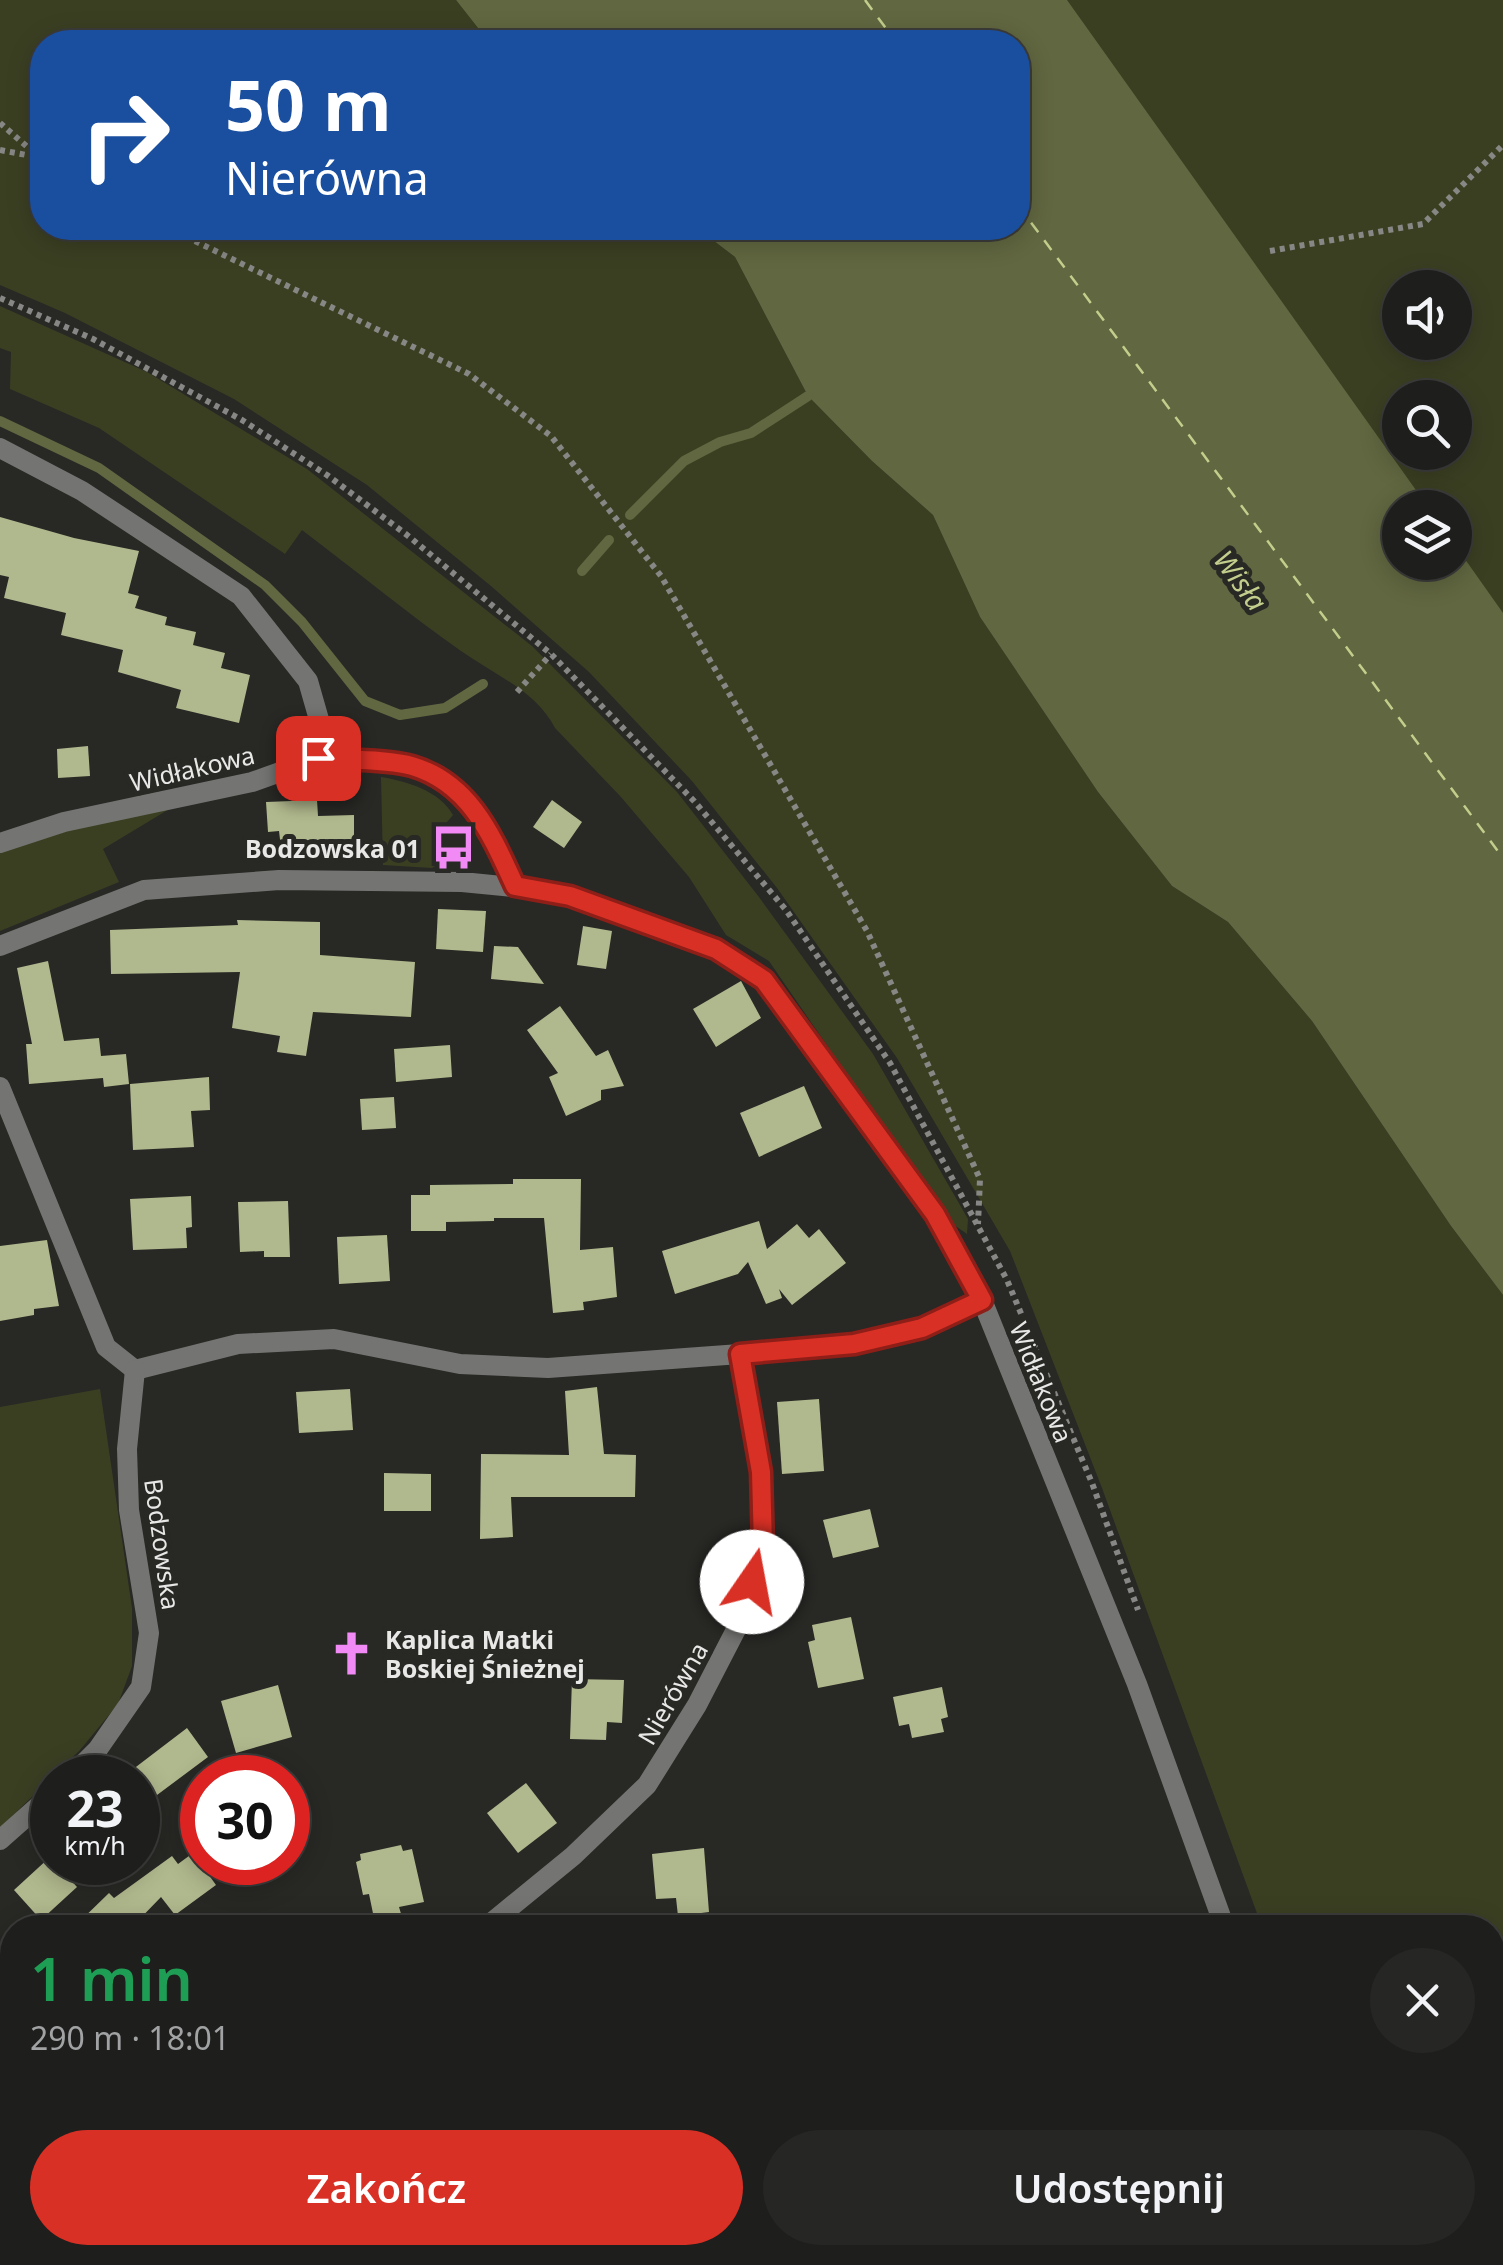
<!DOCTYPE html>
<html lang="pl">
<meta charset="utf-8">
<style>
body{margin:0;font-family:"Noto Sans",sans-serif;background:#262725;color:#f1f3f6;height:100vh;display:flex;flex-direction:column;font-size:38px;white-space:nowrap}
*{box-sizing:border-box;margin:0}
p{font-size:32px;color:#a1a2a3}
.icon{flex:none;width:55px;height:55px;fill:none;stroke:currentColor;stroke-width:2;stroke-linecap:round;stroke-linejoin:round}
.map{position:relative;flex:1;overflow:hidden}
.side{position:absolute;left:0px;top:1915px;width:1505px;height:350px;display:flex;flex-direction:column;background:#1e1e1c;border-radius:40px 40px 0 0;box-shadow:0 5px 25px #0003,0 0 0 2px #3c3c3b}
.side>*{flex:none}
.top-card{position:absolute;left:30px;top:30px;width:1000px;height:210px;border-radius:40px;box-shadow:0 5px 25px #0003,0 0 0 2px #3c3c3b;background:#1a4fa0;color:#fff;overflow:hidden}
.fabs{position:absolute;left:1382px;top:270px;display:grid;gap:20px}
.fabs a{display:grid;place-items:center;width:90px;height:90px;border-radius:50%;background:#1e1e1c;box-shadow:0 5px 25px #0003,0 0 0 2px #3c3c3b;font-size:50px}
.speed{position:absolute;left:30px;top:1755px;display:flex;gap:20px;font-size:50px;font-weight:700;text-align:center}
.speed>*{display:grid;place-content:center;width:130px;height:130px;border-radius:50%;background:#1e1e1c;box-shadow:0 5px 25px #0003,0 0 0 2px #3c3c3b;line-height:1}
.speed small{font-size:25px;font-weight:400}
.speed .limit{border:15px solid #d22;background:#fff;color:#111}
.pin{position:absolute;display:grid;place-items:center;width:85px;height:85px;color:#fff;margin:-42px;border-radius:20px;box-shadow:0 5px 15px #0006}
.me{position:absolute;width:110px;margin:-55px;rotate:12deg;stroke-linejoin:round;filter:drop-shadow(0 0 8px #0008)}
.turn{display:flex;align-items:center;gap:35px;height:210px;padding:0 30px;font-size:45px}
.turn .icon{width:130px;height:130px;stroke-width:2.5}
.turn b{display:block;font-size:70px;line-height:85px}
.round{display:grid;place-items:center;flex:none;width:105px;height:105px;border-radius:52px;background:#262725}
.summary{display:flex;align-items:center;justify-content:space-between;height:170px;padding:0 30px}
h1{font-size:60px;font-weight:600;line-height:75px;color:#1e9e55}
.action{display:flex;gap:20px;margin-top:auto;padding:20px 30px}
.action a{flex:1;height:115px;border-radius:60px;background:#d93025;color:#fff;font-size:40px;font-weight:600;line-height:115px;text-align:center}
.action a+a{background:#262725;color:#f1f3f6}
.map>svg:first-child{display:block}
.green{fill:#3b3f22;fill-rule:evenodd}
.water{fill:#616740}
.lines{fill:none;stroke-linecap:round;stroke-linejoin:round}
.stream{stroke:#616740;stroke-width:10}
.ferry{stroke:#c3ce8c;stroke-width:2.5;stroke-dasharray:12 10;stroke-linecap:butt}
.building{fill:#b0b88d}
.path{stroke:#878885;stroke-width:6;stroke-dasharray:5 5;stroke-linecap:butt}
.street{stroke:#747472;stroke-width:20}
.route-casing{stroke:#8d1f18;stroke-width:25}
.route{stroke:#d93025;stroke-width:18}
.labels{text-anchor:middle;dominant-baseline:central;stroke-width:10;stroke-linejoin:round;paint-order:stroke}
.street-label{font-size:25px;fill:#e8e9e7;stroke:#282825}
.poi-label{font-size:25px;font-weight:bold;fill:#e8e9e7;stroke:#282825;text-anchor:end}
.water-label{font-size:28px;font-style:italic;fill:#c3ce8c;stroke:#282825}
</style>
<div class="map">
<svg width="1503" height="2265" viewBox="0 0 1503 2265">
<rect width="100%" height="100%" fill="#282825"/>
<g class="green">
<path d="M0 0H456L489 42H42V228H697L735 257 808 396 872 461 933 515 980 617 1098 792 1172 886 1228 922 1312 1021 1451 1226 1503 1295V2265H1320L1319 2253 1492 2252V1928L1262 1927 1102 1488 1010 1251 897 1058 777 888 692 781 589 672 491 586 367 485 234 399 65 313 0 285Z"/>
<path d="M1053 0H1503V618L1455 550V508L1425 507ZM1400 288H1455V342H1400ZM1400 398H1455V452H1400Z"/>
<path d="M0 306 147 372 307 469 532 646 677 792 759 897 873 1054 968 1219 967 1234 947 1220 769 961 726 935 689 877 621 797 555 728C536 691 495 675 461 651 407 613 355 570 302 530L285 554 99 428 10 389 11 352 0 348Z"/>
<path d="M381 777C406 781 440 791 453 815L441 829 437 865 432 868 383 865Z"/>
<path d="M176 805 103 849 119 882 0 931V853L71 827Z"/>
<path d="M100 1389 132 1608V1666L118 1704 80 1750 0 1828V1407Z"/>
<path d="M1266 2252 1267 2265H563L560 2253Z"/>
<path d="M332 2253H426L428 2265H335Z"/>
</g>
<path class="water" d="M456 0H1067L1428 507 1400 508V562H1455V545L1503 613V1295L1451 1226 1312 1021 1228 922 1172 886 1098 792 980 617 933 515 872 461 808 396 735 257 697 228H1018V42H489Z"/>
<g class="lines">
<g class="stream">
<path d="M0 421 99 468 265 585 302 622 365 701 400 715 445 708 483 684"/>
<path d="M630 515 684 461 720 442 751 433 808 396"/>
<path d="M582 571 609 540"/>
<path d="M1492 2234H1503"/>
<path d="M835 2265 852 2258 856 2265"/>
<path d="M1167 2265 1202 2252"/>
</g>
<g class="ferry">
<path d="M865 0 896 42"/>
<path d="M1018 205 1503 858"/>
</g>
</g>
<g class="building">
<path d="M0 517 74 538 139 551 128 593 139 596 135 608 167 617 165 625 196 632 193 645 225 653 221 668 250 675 239 723 176 708 181 690 118 672 123 650 61 635 66 613 4 598 9 577 0 575Z"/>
<path d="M88 746 90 776 58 778 57 749Z"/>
<path d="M317 800 318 816 354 815V839L319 840V847L281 848 279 831 268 832 266 802Z"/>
<path d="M552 800 582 822 564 848 533 827Z"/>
<path d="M438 909 486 911 483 952 436 949Z"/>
<path d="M237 920 320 922V955L415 962 411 1017 313 1012 306 1056 277 1052 280 1036 232 1028 240 972 111 974 110 930 238 925Z"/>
<path d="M583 926 612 931 606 969 577 965Z"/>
<path d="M494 946 518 947 544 984 491 979Z"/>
<path d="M48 961 64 1041 99 1038 101 1056 126 1054 129 1084 104 1087 103 1078 29 1084 26 1044H32L17 968Z"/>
<path d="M741 981 761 1018 716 1047 693 1009Z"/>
<path d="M560 1006 596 1056 608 1050 624 1086 601 1090V1100L566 1116 549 1077 558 1073 527 1030Z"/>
<path d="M450 1045 452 1077 396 1082 394 1049Z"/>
<path d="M209 1077 210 1110 191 1111 194 1147 133 1150 130 1084Z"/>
<path d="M804 1086 822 1128 759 1157 740 1113Z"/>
<path d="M394 1097 396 1128 362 1130 360 1099Z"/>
<path d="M513 1179H581L580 1250 613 1247 617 1297 583 1302 584 1310 553 1313 544 1218H494V1221L446 1222V1231H411V1195H430V1185L513 1184Z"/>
<path d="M191 1196 192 1227 186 1228 187 1248 133 1250 130 1199Z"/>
<path d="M288 1201 290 1257H264V1251L240 1252 238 1202Z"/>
<path d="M759 1221 767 1249 797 1224 809 1238 819 1229 846 1263 792 1305 779 1289 782 1298 766 1304 748 1262 738 1274 675 1294 662 1251Z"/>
<path d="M387 1235 390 1281 339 1284 337 1237Z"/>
<path d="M47 1240 59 1306 34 1309V1315L0 1321V1246Z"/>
<path d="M597 1387 604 1454 636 1455 635 1497H511L513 1537 480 1539 481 1454 569 1455 565 1391Z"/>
<path d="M350 1389 353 1430 299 1433 296 1392Z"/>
<path d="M819 1399 824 1471 782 1474 777 1402Z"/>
<path d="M384 1473 431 1474V1511H384Z"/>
<path d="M870 1509 879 1547 833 1558 823 1520Z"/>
<path d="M851 1617 864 1679 818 1688 808 1642 815 1640 812 1625Z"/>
<path d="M572 1679 624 1680 622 1723 607 1722 606 1740 570 1739Z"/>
<path d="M278 1685 292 1737 236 1753 221 1701Z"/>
<path d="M942 1687 948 1717 941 1719 944 1732 912 1738 909 1724 899 1726 893 1697Z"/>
<path d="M187 1728 208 1757 149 1801 138 1786V1778H131L128 1773Z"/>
<path d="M526 1783 557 1823 518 1853 487 1813Z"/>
<path d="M401 1845 403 1851 412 1849 424 1902 399 1907 402 1917 375 1923 369 1894 363 1895 356 1862 361 1860 360 1854Z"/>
<path d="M704 1848 709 1912 678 1916 676 1898 656 1899 652 1854Z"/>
<path d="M193 1853 216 1885 175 1915 161 1897 131 1928H73L109 1893 114 1898 172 1856 178 1864Z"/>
<path d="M50 1857 77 1887 41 1920 14 1890Z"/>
</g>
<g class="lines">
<g class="path">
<path d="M0 123 40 158"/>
<path d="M0 150 37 157"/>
<path d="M168 228 469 374 551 436 661 576 867 931 980 1179 978 1224"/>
<path d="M1270 251 1423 224 1503 145"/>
<path d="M0 298 93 339 242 420 327 475 407 535 551 654 694 801 786 910 890 1063 1007 1280 1092 1483 1138 1610"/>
<path d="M517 692 551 654"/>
</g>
<g class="street">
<path d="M0 448 82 491 241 596 308 681 320 723 319 758"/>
<path d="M0 843 64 822 252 782 319 758 412 765 458 791 476 810 515 885"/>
<path d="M0 946 144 890 279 880 462 882 543 890 600 906 716 949 763 979 935 1214 982 1300 1137 1684 1225 1928"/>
<path d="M0 1087 106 1347 135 1370"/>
<path d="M135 1370 238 1344 334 1339 460 1364 548 1368 740 1354 854 1344 922 1328 982 1300"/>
<path d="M69 1778 98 1749 141 1687 149 1633 129 1510 127 1449 135 1370"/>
<path d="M0 1840 52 1794"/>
<path d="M485 1928 573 1856 647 1785 697 1705 742 1618 763 1546 761 1472 740 1354"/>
<path d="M1290 2252 1291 2265"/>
</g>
</g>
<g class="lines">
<defs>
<path id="route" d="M318 758C344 760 389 759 412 766 470 783 492 836 515 886L570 896 716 949 764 980 935 1214 982 1300 922 1328 854 1344 740 1354 761 1472 763 1546 752 1582"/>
</defs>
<use href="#route" class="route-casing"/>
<use href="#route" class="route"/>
</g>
<defs>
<symbol id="bus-bare" viewBox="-9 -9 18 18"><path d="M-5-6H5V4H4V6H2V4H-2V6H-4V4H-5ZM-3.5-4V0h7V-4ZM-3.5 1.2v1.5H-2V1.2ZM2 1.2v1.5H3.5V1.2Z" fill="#f18af4" stroke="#282825" stroke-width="2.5" paint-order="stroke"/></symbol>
<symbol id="church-bare" viewBox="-9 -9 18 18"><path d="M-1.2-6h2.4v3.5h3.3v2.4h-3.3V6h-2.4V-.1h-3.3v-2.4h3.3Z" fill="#f18af4" stroke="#282825" stroke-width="2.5" paint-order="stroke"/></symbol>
</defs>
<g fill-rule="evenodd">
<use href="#bus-bare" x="422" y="816" width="63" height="63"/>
<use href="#church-bare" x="320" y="1622" width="63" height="63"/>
</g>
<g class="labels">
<g class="street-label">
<text transform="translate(192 768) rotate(-13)">Widłakowa</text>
<text transform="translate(1042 1382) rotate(68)">Widłakowa</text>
<text transform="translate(163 1544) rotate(82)">Bodzowska</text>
<text transform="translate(672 1693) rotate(-60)">Nierówna</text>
</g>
<g class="poi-label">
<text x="420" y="848">Bodzowska 01</text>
<text x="385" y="1639" text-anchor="start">Kaplica Matki<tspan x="385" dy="29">Boskiej Śnieżnej</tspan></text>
</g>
<g class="water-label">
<text transform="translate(1241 580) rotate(53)">Wisła</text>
</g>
</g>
</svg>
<div class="fabs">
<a><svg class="icon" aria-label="sound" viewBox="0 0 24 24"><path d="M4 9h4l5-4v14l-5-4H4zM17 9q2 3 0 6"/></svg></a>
<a><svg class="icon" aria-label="search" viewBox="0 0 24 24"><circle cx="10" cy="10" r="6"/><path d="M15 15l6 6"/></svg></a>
<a><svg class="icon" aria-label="layers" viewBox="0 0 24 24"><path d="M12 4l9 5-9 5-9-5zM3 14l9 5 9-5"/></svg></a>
</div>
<div class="speed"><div>23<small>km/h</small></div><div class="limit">30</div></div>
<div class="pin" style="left:318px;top:758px;background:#d93025"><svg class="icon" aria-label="arrive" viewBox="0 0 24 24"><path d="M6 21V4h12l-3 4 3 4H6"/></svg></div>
<svg class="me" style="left:752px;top:1582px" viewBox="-20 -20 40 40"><circle r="19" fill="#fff"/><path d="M0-13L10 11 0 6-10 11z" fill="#d93025"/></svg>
<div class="top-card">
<div class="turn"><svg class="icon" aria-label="right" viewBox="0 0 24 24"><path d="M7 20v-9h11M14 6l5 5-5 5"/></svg><div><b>50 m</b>Nierówna</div></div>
</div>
<section class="side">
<div class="summary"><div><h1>1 min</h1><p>290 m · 18:01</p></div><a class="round"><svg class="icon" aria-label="close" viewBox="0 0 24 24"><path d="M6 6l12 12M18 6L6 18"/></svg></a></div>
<div class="action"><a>Zakończ</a><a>Udostępnij</a></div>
</section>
</div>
